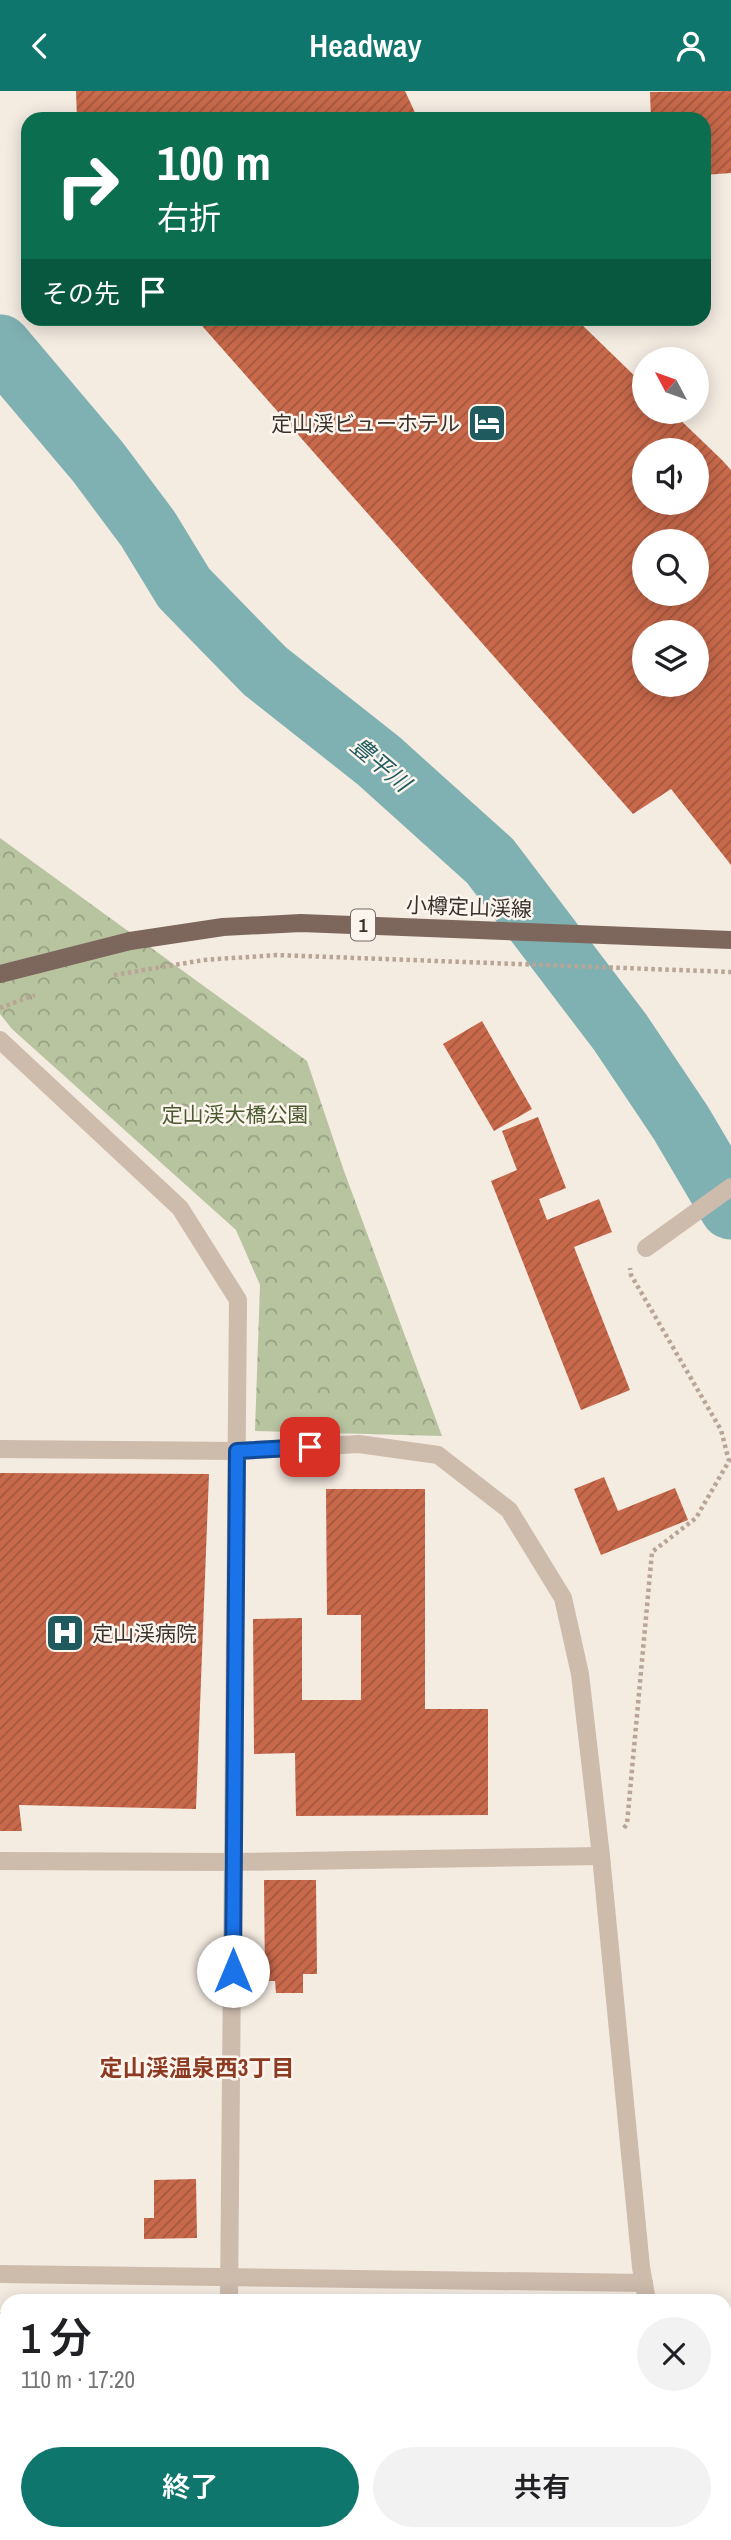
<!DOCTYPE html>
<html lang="ja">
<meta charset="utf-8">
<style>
body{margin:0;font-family:"Archivo Narrow","Noto Sans JP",sans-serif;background:#f2f2f2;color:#202124;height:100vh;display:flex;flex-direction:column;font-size:26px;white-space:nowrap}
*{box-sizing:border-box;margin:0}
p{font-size:23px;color:#757577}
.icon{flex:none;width:38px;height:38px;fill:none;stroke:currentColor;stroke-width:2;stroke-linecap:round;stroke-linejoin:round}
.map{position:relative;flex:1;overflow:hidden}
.panel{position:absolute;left:0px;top:2203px;width:732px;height:247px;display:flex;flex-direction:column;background:#fff;border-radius:21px 21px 0 0;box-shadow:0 4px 18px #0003}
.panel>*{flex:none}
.top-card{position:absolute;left:21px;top:21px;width:690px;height:214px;border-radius:21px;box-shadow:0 4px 18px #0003;background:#0b6e4f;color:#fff;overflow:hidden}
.needle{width:46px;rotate:311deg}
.controls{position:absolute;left:632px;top:256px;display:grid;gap:14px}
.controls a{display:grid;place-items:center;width:77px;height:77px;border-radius:50%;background:#fff;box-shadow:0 4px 18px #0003;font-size:35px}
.pin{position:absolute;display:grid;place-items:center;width:60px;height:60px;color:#fff;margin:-30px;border-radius:14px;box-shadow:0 4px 10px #0006}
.me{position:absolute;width:77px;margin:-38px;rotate:0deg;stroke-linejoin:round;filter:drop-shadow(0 0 5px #0008)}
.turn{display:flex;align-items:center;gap:24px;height:147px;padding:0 21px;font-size:32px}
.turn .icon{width:91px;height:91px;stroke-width:2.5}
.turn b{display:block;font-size:49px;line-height:60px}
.then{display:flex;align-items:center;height:66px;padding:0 21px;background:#0003;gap:14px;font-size:26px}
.round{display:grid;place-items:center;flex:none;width:74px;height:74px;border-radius:37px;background:#f2f2f2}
.head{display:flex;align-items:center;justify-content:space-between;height:119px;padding:0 21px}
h1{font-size:42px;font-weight:600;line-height:52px}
.cta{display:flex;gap:14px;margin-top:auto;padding:14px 21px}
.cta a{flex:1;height:80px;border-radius:42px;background:#0f766e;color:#fff;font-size:28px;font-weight:600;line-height:80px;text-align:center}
.cta a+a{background:#f2f2f2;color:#202124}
header{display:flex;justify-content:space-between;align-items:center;height:91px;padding:0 21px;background:#0f766e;color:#fff;font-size:32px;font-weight:600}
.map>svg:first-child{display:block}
.forest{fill:url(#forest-crowns)}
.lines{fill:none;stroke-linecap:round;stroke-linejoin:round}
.river{stroke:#7fb0b2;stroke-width:63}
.building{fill:url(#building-hatch);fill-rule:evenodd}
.path{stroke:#b9a596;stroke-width:4.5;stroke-dasharray:3.5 3.5;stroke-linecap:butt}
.service{stroke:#cdbbac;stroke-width:18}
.minor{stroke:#cdbbac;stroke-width:18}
.primary{stroke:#7d675c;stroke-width:18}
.route-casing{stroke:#114b97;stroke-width:18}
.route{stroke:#1a73e8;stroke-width:12}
.labels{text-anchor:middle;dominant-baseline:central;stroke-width:5;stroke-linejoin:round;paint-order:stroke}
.shield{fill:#fbf5ee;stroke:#756b66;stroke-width:2}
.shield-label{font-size:19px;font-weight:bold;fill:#3b302b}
.poi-label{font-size:21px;fill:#3b302b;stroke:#fbf5ee;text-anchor:end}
.street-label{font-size:21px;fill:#3b302b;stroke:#fbf5ee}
.park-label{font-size:21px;fill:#4a5a2e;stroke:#fbf5ee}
.water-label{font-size:23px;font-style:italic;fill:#1f5a5e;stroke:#fbf5ee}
.neighbourhood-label{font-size:23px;font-weight:bold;fill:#8c3b22;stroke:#fbf5ee}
</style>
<header><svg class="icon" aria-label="back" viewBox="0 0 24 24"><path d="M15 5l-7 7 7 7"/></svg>Headway<svg class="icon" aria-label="person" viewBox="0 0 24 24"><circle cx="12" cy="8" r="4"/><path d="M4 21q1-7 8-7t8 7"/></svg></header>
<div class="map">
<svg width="731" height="2449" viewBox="0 0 731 2449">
<defs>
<pattern id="forest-crowns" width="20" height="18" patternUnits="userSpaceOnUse" patternTransform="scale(1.75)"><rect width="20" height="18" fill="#b8c4a0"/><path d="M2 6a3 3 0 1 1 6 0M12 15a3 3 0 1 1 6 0" fill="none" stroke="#97a083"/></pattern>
<pattern id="building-hatch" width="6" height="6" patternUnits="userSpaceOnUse" patternTransform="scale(1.75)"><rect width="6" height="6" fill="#c8694b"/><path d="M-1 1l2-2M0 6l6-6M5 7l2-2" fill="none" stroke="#a4573f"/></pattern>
</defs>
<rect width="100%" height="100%" fill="#f4ebe1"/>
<path class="forest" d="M0 747 307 970 344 1080 442 1345 255 1340 260 1194 236 1139 12 938 0 923Z"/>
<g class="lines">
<path class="river" d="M0 255 98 371 148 438 184 497 265 580 379 670 490 770 620 941 681 1032 731 1117"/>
</g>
<g class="building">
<path d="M76 0H405L418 28H77Z"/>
<path d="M731 0V82L704 84V28H651L650 1Z"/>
<path d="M196 228H576L644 294V320H671L722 369 731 379V774L671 698 633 723ZM644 359H696V411H644ZM644 450H696V502H644ZM644 541H696V593H644Z"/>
<path d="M482 930 532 1018 494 1040 443 953Z"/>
<path d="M538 1026 566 1097 539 1108 547 1129 599 1108 612 1141 574 1156 630 1299 581 1319 491 1090 517 1079 502 1040Z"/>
<path d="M0 1382 209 1383 196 1718 19 1714 22 1740H0Z"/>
<path d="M604 1386 618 1420 675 1397 688 1429 601 1464 574 1398Z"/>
<path d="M326 1398H425V1618H488V1724L296 1725 295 1662 254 1663 253 1528 302 1527V1609H361V1524H327Z"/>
<path d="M264 1789H316L317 1883H303V1902H276L275 1890H265Z"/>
<path d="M196 2088 197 2147 144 2148V2127H154V2089Z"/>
<rect x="0" y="2221" width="7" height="43"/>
<path d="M731 2300V2343L724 2329V2304Z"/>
</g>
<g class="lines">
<g class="path">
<path d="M114 884 204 869 277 864 731 881"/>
<path d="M0 917 35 904"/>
<path d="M624 1737 627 1733 652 1461 696 1427 729 1370 721 1339 631 1184 630 1177"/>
</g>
<path class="service" d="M646 1157 731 1096"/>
<g class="minor">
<path d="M0 949 180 1117 238 1209 229 2210"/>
<path d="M0 1358 237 1360 359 1353 438 1364 509 1419 563 1507 580 1583 601 1765 641 2176 647 2210"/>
<path d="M0 1770 233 1771 601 1765"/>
<path d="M0 2183 644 2192"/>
<path d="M685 2443 686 2449"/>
<path d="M224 2449V2443"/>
</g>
<path class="primary" d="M0 883 130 850 223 836 301 832 731 849"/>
</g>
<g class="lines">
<defs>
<path id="route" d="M233 1880 237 1360 310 1356"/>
</defs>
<use href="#route" class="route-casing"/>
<use href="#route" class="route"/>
</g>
<defs>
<symbol id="hotel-square" viewBox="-11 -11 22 22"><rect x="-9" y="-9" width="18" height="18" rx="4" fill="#1f5a5e" stroke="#fbf5ee"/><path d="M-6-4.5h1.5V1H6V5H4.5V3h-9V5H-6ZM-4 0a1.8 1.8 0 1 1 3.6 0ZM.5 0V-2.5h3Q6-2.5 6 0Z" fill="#fff"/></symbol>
<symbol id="hospital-square" viewBox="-11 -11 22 22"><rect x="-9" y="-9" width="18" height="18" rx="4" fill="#1f5a5e" stroke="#fbf5ee"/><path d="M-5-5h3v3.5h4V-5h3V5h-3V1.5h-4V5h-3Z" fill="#fff"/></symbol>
</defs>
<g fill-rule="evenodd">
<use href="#hotel-square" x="465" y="310" width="44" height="44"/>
<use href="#hospital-square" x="43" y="1520" width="44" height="44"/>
</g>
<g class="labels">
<rect class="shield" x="351" y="818.5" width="24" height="31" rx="5"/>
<g class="shield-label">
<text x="363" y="834">1</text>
</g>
<g class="poi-label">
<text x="460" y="332">定山渓ビューホテル</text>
<text x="92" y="1542" text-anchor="start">定山渓病院</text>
</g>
<g class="street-label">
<text transform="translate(469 816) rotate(2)">小樽定山渓線</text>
</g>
<g class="park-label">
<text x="235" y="1023">定山渓大橋公園</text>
</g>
<g class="water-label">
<text transform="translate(381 673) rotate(40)">豊平川</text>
</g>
<g class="neighbourhood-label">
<text x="197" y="1976">定山渓温泉西3丁目</text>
</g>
</g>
</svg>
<div class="controls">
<a><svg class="needle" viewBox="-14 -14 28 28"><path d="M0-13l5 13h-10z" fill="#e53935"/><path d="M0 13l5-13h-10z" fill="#757577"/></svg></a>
<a><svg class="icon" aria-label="sound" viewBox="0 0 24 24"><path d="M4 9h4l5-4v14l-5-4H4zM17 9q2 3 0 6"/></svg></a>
<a><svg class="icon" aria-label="search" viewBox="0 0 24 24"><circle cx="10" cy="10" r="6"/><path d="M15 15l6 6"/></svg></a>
<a><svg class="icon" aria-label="layers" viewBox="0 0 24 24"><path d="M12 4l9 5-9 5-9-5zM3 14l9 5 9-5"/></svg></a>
</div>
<div class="pin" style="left:310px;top:1356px;background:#d93025"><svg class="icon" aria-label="arrive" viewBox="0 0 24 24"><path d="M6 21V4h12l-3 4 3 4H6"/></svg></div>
<svg class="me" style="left:233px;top:1880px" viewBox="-20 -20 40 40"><circle r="19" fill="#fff"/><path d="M0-13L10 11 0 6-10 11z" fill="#1a73e8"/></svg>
<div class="top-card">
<div class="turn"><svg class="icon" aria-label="right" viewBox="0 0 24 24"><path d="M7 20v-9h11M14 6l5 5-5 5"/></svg><div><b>100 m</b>右折</div></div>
<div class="then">その先<svg class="icon" aria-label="arrive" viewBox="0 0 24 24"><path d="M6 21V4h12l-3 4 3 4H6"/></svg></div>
</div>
<section class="panel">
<div class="head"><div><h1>1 分</h1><p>110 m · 17:20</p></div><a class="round"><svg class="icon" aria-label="close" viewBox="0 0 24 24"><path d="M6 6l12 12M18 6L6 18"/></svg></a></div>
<div class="cta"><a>終了</a><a>共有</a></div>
</section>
</div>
